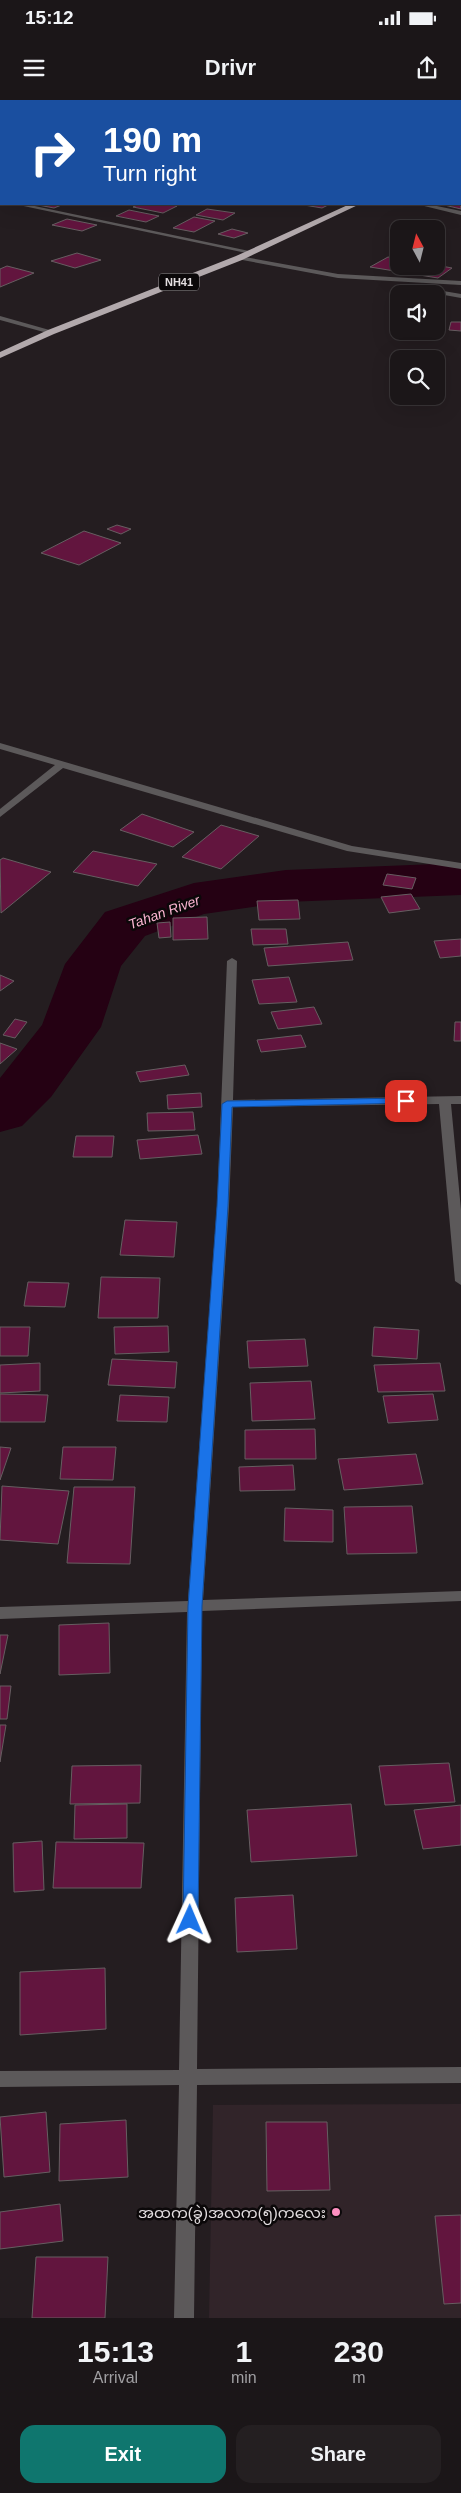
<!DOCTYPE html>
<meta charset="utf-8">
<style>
body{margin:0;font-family:Arial,"Noto Sans Myanmar",sans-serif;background:#241f21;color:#f1f3f6;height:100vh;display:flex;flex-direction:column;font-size:19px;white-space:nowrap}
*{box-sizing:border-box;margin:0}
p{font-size:16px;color:#a09fa2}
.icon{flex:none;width:28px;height:28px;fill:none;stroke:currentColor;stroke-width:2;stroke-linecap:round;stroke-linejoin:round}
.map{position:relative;height:2218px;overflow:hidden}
.side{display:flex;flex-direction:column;background:#1b1618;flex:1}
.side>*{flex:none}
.banner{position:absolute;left:0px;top:0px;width:461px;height:105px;box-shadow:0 5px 20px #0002,0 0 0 1px #393537;background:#1a4fa0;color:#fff;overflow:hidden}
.needle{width:32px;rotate:353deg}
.controls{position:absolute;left:390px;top:120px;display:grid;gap:10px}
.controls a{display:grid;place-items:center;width:55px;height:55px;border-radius:10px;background:#1b1618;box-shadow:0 5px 20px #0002,0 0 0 1px #393537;font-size:25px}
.pin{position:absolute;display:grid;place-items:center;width:42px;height:42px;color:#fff;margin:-21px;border-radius:10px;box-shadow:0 2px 8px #0006}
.me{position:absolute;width:55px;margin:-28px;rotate:1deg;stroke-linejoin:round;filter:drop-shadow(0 0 4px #0008)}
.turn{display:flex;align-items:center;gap:18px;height:105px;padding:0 20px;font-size:22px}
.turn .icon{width:65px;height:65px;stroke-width:2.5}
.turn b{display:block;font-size:35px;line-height:42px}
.eta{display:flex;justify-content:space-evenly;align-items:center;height:85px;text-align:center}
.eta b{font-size:30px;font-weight:800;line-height:35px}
.button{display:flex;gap:10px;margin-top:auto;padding:10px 20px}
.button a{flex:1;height:58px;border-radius:15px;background:#0f766e;color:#fff;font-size:20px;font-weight:800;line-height:58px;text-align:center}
.button a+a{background:#241f21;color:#f1f3f6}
.status{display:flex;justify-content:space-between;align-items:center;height:35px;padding:0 25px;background:#1b1618;direction:ltr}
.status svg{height:14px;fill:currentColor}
header{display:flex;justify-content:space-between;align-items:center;height:65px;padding:0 20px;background:#1b1618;font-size:22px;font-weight:800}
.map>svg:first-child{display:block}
.built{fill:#312429}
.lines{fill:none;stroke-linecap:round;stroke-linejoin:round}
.river{fill:#250113;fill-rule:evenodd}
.building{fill:#62153e;stroke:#665e61}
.minor{fill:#5c595a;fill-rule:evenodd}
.highway{fill:#b2a9ac;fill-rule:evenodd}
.route{fill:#1a73e8;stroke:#114b97}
.poi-dot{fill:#fd8ec0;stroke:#0b0809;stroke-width:2}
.labels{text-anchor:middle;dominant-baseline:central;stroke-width:5;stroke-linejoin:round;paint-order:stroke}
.shield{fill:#0b0809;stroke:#a29ea0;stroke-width:1}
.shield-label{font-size:11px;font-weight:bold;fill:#e3dee0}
.water-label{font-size:14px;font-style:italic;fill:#f9b4d0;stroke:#0b0809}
.near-poi-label{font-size:15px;fill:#e3dee0;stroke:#0b0809;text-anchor:end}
</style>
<div class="status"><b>15:12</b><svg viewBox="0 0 49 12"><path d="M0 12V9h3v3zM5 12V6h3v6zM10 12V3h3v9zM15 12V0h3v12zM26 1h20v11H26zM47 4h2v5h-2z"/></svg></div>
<header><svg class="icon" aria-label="menu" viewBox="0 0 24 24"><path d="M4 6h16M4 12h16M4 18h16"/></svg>Drivr<svg class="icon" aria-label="share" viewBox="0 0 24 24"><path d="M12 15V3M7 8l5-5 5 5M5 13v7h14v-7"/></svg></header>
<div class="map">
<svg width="461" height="2218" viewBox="0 0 461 2218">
<rect width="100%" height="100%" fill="#241d20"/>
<path class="built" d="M461 2004V2218H209L213 2005Z"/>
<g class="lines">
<path class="river" d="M461 763V795L286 802 204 814 145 836 121 866 101 927 51 997 22 1026 0 1032V978L42 925 65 864 105 812 194 783 286 770Z"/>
</g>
<g class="building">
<path d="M460 92 461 109 440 104H460Z"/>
<path d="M33 104H64L54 108Z"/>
<path d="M140 104H166L177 106 163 113 133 107Z"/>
<path d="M298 104H330L322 108Z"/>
<path d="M207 109 235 113 223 120 196 115Z"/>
<path d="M129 110 159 116 146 122 116 116Z"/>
<path d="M194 117 215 121 194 132 173 128Z"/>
<path d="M67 119 97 125 82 131 52 125Z"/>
<path d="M232 129 248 133 234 138 218 134Z"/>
<path d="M77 153 101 160 75 168 51 161Z"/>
<path d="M388 157 399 159V166L436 165 452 168 438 178 370 167Z"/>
<path d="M7 166 34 173 0 187V169Z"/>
<path d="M451 222H461V231L449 230Z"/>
<path d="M117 425 131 429 121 434 107 429Z"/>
<path d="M84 431 121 443 79 465 41 453Z"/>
<path d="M142 714 194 732 173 747 120 730Z"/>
<path d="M221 725 259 736 221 769 182 757Z"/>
<path d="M93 751 157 764 138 786 73 772Z"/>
<path d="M3 758 51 772 1 813 0 760Z"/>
<path d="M387 774 416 778 412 789 383 785Z"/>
<path d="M411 794 420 809 389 813 381 797Z"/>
<path d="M298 800 300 819 259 820 257 801Z"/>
<path d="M207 817 208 839 173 840V818Z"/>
<path d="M170 822 171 837 159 838 157 823Z"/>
<path d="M251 829H286L288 844 253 845Z"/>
<path d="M461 839V856L440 858 434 841Z"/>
<path d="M348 842 353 860 268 866 264 848Z"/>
<path d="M0 875 14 881 0 891Z"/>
<path d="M289 877 297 902 259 904 252 880Z"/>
<path d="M314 907 322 924 278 929 271 912Z"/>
<path d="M15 919 27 922 15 938 3 935Z"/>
<path d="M455 922H461V941H454Z"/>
<path d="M301 935 306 947 261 952 257 940Z"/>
<path d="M0 943 17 949 0 964Z"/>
<path d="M185 965 189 975 140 982 136 972Z"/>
<path d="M201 993 202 1007 168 1009 167 995Z"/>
<path d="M193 1012 195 1030 148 1031 147 1013Z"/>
<path d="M198 1035 202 1054 140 1059 137 1040Z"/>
<path d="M76 1036H114L112 1057H73Z"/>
<path d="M125 1120 177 1122 174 1157 120 1155Z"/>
<path d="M101 1177 160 1178 158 1218H98Z"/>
<path d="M28 1182 69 1183 65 1207 24 1206Z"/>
<path d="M168 1226 169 1252 115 1254 114 1227Z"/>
<path d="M0 1227H30L28 1256H0Z"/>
<path d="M374 1227 419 1230 417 1259 372 1256Z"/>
<path d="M305 1239 308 1266 249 1268 247 1241Z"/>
<path d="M112 1259 177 1262 175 1288 108 1285Z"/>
<path d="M40 1263V1291L0 1293V1265Z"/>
<path d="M440 1263 445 1291 378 1292 374 1265Z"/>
<path d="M311 1281 315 1319 252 1321 250 1283Z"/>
<path d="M0 1294 48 1295 45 1322H0Z"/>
<path d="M433 1294 438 1320 388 1323 383 1296Z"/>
<path d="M120 1295 169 1297 167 1322 117 1321Z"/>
<path d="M315 1329 316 1359H245V1330Z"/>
<path d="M0 1347 11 1348 0 1380Z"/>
<path d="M63 1347H116L113 1380 60 1379Z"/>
<path d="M416 1354 423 1384 344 1390 338 1359Z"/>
<path d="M293 1365 295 1390 240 1391 239 1367Z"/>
<path d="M2 1386 69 1391 58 1444 0 1440Z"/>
<path d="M74 1387H135L130 1464 67 1463Z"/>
<path d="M412 1406 417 1453 347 1454 344 1407Z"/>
<path d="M285 1408 333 1410V1442L284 1441Z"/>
<path d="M109 1523 110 1573 59 1575V1525Z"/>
<path d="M0 1535H8L0 1574Z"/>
<path d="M0 1586H11L7 1619H0Z"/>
<path d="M0 1625H6L0 1662Z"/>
<path d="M449 1663 455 1702 385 1705 379 1666Z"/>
<path d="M141 1665 140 1703 70 1704 72 1666Z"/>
<path d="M127 1704V1738L74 1739 75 1705Z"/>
<path d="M351 1704 357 1756 251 1762 247 1710Z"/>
<path d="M461 1705V1745L423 1749 414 1710Z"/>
<path d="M42 1741 44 1790 14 1792 13 1743Z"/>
<path d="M56 1742 144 1743 141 1788H53Z"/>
<path d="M293 1795 297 1849 237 1852 235 1798Z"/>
<path d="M105 1868 106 1929 20 1935V1872Z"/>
<path d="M46 2012 50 2072 4 2077 0 2017Z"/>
<path d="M126 2020 128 2077 59 2081 60 2024Z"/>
<path d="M266 2022H327L330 2090 267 2091Z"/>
<path d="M60 2104 63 2141 0 2149V2112Z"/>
<path d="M461 2115V2203L444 2204 435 2116Z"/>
<path d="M36 2157H108L105 2218H32Z"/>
</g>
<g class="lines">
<g class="minor">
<rect x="74" y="0" width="6" height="1"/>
<path d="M304 0H314L315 1H305Z"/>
<path d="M461 0V4H460V1H458Z"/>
<rect x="0" y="4" width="1" height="4"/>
<rect x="460" y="32" width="1" height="4"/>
<rect x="0" y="98" width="1" height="5"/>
<path d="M14 104H25L254 152 251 154Z"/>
<path d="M416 104H427L461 111V115Z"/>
<path d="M239 156 338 174 461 181V185L338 178 237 159V157Z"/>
<path d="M402 184 461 194V198L400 187V185Z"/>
<path d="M0 216 53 231 54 232 51 234 0 220Z"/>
<path d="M0 643 352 746 461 763V769L347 751 63 668 0 717V709L55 665 0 649Z"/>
<path d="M232 858 237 861 233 1000 461 996V1004H451L461 1110V1185L455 1181 439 1004 233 1007 229 1106 203 1500 461 1491V1501L202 1511 197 1969 461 1967V1983L197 1985 194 2218H174L179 1985 0 1987V1971L179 1970 187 1512 0 1519V1507L188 1501 217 1106 227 861Z"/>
</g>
<g class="highway">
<rect x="460" y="66" width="1" height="4"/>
<path d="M350 104H360L242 160 54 234 0 258V252L48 230 236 156Z"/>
</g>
</g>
<path class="route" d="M406 998 410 999V1003L232 1007 228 1106 202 1506 198 1820 196 1825 190 1827 185 1825 183 1820 188 1506 217 1106 222 1004 227 1001Z"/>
<circle class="poi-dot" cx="336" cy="2112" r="5"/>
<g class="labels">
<rect class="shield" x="159" y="173.5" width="40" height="17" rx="4"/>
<g class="shield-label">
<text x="179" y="182">NH41</text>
</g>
<g class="water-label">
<text transform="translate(164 812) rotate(-20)">Tahan River</text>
</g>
<g class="near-poi-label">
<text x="326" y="2112">အထက(ခွဲ)အလက(၅)ကလေး</text>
</g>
</g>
</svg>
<div class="controls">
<a><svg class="needle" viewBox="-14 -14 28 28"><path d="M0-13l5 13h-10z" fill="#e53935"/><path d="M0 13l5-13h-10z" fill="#a09fa2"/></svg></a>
<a><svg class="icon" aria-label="sound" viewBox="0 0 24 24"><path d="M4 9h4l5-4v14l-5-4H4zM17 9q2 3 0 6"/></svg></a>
<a><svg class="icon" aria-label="search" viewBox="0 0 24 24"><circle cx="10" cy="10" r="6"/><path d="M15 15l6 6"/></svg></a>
</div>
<div class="pin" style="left:406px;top:1001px;background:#d93025"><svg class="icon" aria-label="arrive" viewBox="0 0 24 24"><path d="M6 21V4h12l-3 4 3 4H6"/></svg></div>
<svg class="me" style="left:190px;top:1820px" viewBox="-20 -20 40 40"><path d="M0-17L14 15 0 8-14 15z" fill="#1a73e8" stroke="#fff" stroke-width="4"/></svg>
<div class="banner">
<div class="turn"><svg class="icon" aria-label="right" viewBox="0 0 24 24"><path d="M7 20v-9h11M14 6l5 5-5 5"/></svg><div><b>190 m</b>Turn right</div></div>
</div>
</div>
<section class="side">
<div class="eta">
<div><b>15:13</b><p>Arrival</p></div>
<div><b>1</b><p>min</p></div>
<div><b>230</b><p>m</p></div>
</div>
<div class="button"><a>Exit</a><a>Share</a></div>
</section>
